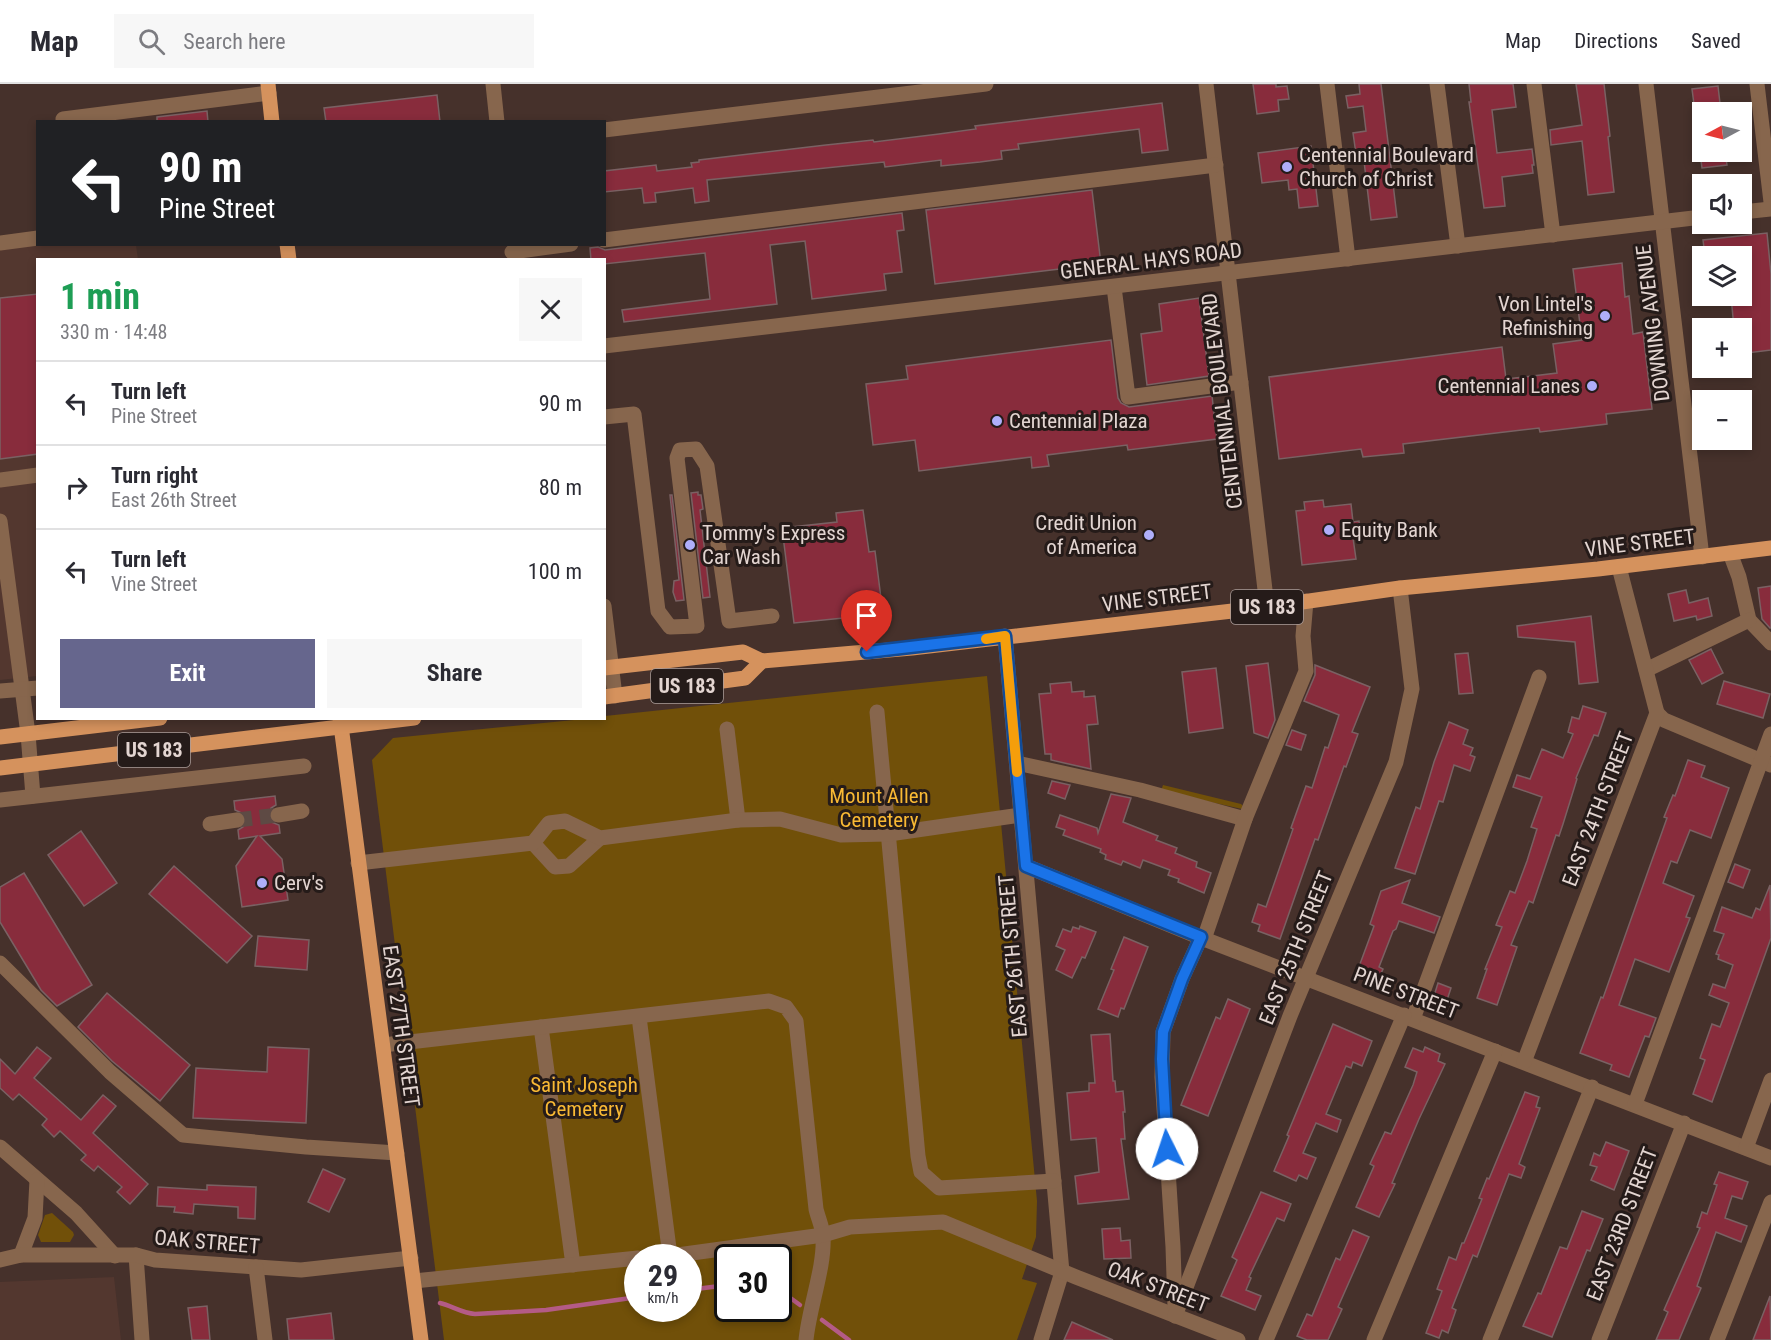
<!DOCTYPE html>
<meta charset="utf-8">
<style>
body{margin:0;font-family:"Roboto Condensed",sans-serif;background:#f7f7f7;color:#2b2b33;height:100vh;display:flex;flex-direction:column;font-size:22px;white-space:nowrap}
*{box-sizing:border-box;margin:0}
p{font-size:20px;color:#7c7c81}
.icon{flex:none;width:33px;height:33px;fill:none;stroke:currentColor;stroke-width:2;stroke-linecap:round;stroke-linejoin:round}
.map{position:relative;flex:1;overflow:hidden}
.side{position:absolute;left:36px;top:174px;width:570px;height:462px;display:flex;flex-direction:column;background:#fff;border-radius:0px;box-shadow:0 3px 9px #0003}
.side>*{flex:none}
.banner{position:absolute;left:36px;top:36px;width:570px;height:126px;border-radius:0px;box-shadow:0 3px 9px #0003;background:#202124;color:#fff;overflow:hidden}
.needle{width:39px;rotate:263deg}
.tools{position:absolute;left:1692px;top:18px;display:grid;gap:12px}
.tools a{display:grid;place-items:center;width:60px;height:60px;border-radius:0px;background:#fff;box-shadow:0 3px 9px #0003;font-size:30px}
.speed{position:absolute;left:624px;top:1160px;display:flex;gap:12px;font-size:30px;font-weight:700;text-align:center}
.speed>*{display:grid;place-content:center;width:78px;height:78px;border-radius:50%;background:#fff;box-shadow:0 3px 9px #0003;line-height:1}
.speed small{font-size:15px;font-weight:400}
.speed .limit{border:3px solid #111;border-radius:9px;background:#fff;color:#111}
.pin{position:absolute;display:grid;place-items:center;width:51px;height:51px;color:#fff;margin:-62px -26px;border-radius:50% 50% 50% 0;rotate:-45deg;box-shadow:0 0 6px #0007}
.pin .icon{rotate:45deg}
.me{position:absolute;width:66px;margin:-33px;rotate:356deg;stroke-linejoin:round;filter:drop-shadow(0 0 4px #0008)}
.turn{display:flex;align-items:center;gap:21px;height:126px;padding:0 24px;font-size:27px}
.turn .icon{width:78px;height:78px;stroke-width:2.5}
.turn b{display:block;font-size:42px;line-height:51px}
.round{display:grid;place-items:center;flex:none;width:63px;height:63px;border-radius:0px;background:#f7f7f7}
.head{display:flex;align-items:center;justify-content:space-between;height:102px;padding:0 24px}
h1{font-size:36px;font-weight:700;line-height:45px;color:#1e9e55}
.primary-button{display:flex;gap:12px;margin-top:auto;padding:12px 24px}
.primary-button a{flex:1;height:69px;border-radius:0px;background:#66668d;color:#fff;font-size:24px;font-weight:700;line-height:69px;text-align:center}
.primary-button a+a{background:#f7f7f7;color:#2b2b33}
ul{padding:0;list-style:none}
li{display:flex;align-items:center;gap:18px;height:84px;padding:0 24px;border-top:2px solid #e1e1e2}
li div{flex:1}
li b{display:block;font-size:22px}
li em{font-style:normal}
header{display:flex;align-items:center;gap:36px;box-sizing:border-box;height:84px;padding:0 30px;background:#fff;border-bottom:2px solid #e1e1e2}
header strong{font-size:28px}
nav{display:flex;gap:33px;margin-inline-start:auto;font-size:21px}
.search{width:420px;height:54px;background:#f7f7f7;display:flex;align-items:center;gap:15px;box-sizing:border-box;padding:0 21px;border-radius:0px;color:#7c7c81;font-size:22px}
.map>svg:first-child{display:block}
.built{fill:#53372f}
.green{fill:#715009;fill-rule:evenodd}
.lines{fill:none;stroke-linecap:round;stroke-linejoin:round}
.stream{stroke:#b45b86;stroke-width:4.5}
.building{fill:#882c3c;stroke:#7a6163;stroke-width:1.5}
.minor-tunnel{stroke:#5e4a44;stroke-width:15;stroke-dasharray:15 8;stroke-linecap:butt}
.minor{stroke:#87664d;stroke-width:15}
.major{stroke:#d5925d;stroke-width:15}
.route-casing{stroke:#114b97;stroke-width:15}
.route{stroke:#1a73e8;stroke-width:10}
.slow{stroke:#f59e0b;stroke-width:10}
.poi-dot{fill:#afaefa;stroke:#251b19;stroke-width:2}
.labels{text-anchor:middle;dominant-baseline:central;stroke-width:6;stroke-linejoin:round;paint-order:stroke}
.shield{fill:#251b19;stroke:#aa9d9a;stroke-width:1.5}
.shield-label{font-size:20px;font-weight:bold;fill:#e3d5d1}
.poi-label{font-size:21px;fill:#e3d5d1;stroke:#251b19;text-anchor:start}
.street-label{font-size:21px;fill:#e3d5d1;stroke:#251b19}
.park-label{font-size:21px;fill:#f9b934;stroke:#251b19}
</style>
<header>
<strong>Map</strong>
<div class="search"><svg class="icon" aria-label="search" viewBox="0 0 24 24"><circle cx="10" cy="10" r="6"/><path d="M15 15l6 6"/></svg>Search here</div>
<nav><a>Map</a><a>Directions</a><a>Saved</a></nav>
</header>
<div class="map">
<svg width="1771" height="1256" viewBox="0 0 1771 1256">
<rect width="100%" height="100%" fill="#46312b"/>
<g class="built">
<path d="M37 160 136 161 138 175 38 176 37 592 0 596V164Z"/>
<path d="M114 1193 121 1256H0V1198Z"/>
</g>
<g class="green">
<path d="M987 592 1037 1117 1036 1153 1022 1195 1037 1199 1017 1256H444L372 676 393 654 584 635 604 634 605 632ZM638 1173H688V1224H638ZM728 1173H778V1224H728Z"/>
<path d="M1163 701 1241 720 1243 722 1242 725 1161 707Z"/>
<path d="M52 1129 73 1148 74 1151 70 1158H41L38 1151 45 1131Z"/>
</g>
<g class="lines">
<g class="stream">
<path d="M778 1205 800 1221"/>
<path d="M688 1206 728 1201"/>
<path d="M440 1219C452 1222 462 1229 475 1230L546 1226 638 1213"/>
<path d="M822 1236 849 1256"/>
</g>
</g>
<g class="building">
<path d="M1253 0H1276V3L1287 2 1289 15 1278 16 1279 27 1257 30Z"/>
<path d="M1359 0H1381L1397 133 1371 136 1364 77H1357L1353 49 1366 47 1363 22 1348 24 1346 12 1360 10Z"/>
<path d="M1469 0H1513L1516 23 1492 26 1497 69 1532 65 1534 81H1532L1533 89 1502 93 1505 122 1484 124 1469 18H1471Z"/>
<path d="M1576 0H1604L1610 52 1608 53 1614 108 1588 111 1582 57 1551 61 1550 46 1582 41Z"/>
<path d="M1718 2 1721 28H1695L1692 5Z"/>
<path d="M437 11 440 38H326L324 24Z"/>
<path d="M1162 19 1168 66 1142 69 1139 45 1018 60 1019 65 1001 67 1002 75 980 78 941 82V76L885 83 884 78 707 96 709 117 695 119 693 104 655 109 656 118 644 119 642 104 604 108V87L656 81 657 87 692 83 691 79 699 78V76L826 61 873 56 874 58 939 50 976 45 975 42Z"/>
<path d="M207 27 208 38H157V33Z"/>
<path d="M1311 62 1318 122 1299 124 1297 105 1289 106 1288 96 1262 99 1258 69Z"/>
<path d="M1700 68H1725L1727 81 1702 84Z"/>
<path d="M1092 106 1101 180 935 200 926 126Z"/>
<path d="M902 129 904 146 897 147 902 188 884 190 886 206 812 215 805 157 770 161 777 220 624 238 622 226 710 215 705 169 604 180V176H591L590 164 598 163 605 166Z"/>
<path d="M1767 149 1771 190V266L1747 269 1745 250H1742V244H1734L1731 212H1742V172H1705L1703 156Z"/>
<path d="M1622 179 1625 213 1629 212 1633 250 1643 248 1652 325 1606 330 1607 340 1540 348 1539 344 1403 360 1404 369 1363 373 1361 365 1279 375 1269 293 1502 263 1506 295 1557 289 1553 260 1582 256 1573 185Z"/>
<path d="M38 210V370L0 375V214Z"/>
<path d="M1199 214 1209 292 1147 301 1141 250 1162 247 1159 220Z"/>
<path d="M1111 256 1118 314 1121 319 1129 323 1212 312 1217 355 1128 366 1127 361 1047 371 1049 382 1032 384 1031 373 919 387 915 356 873 361 866 300 908 295 906 282Z"/>
<path d="M698 408V411H701L703 425 700 426 710 513 703 514 691 409Z"/>
<path d="M670 411H672L684 516 676 517 673 508 674 497 679 496Z"/>
<path d="M1323 416 1324 423 1351 420 1353 438 1359 437 1361 453 1353 454 1356 475 1302 481 1296 427 1305 426 1304 418Z"/>
<path d="M863 426 869 468 875 467 883 530 794 539 782 444 837 438 836 429Z"/>
<path d="M1771 502V544H1770L1762 535 1758 504Z"/>
<path d="M1686 506 1689 519 1708 514 1712 532 1697 536 1696 532 1674 537 1668 510Z"/>
<path d="M1591 532 1598 598 1579 600 1575 558 1518 553 1517 542Z"/>
<path d="M1711 565 1723 589 1702 600 1689 576Z"/>
<path d="M1468 569 1473 609 1459 610 1455 570Z"/>
<path d="M1268 579 1275 636 1268 654 1254 649 1246 582Z"/>
<path d="M1315 581 1370 603 1352 648 1358 650 1346 683 1344 682 1318 756 1315 755 1280 855 1258 847 1260 841 1252 838 1258 820 1266 823 1293 745 1291 744 1306 702 1312 704 1325 663 1328 664 1339 631 1304 617 1315 591Z"/>
<path d="M1216 584 1223 644 1189 649 1182 588Z"/>
<path d="M1724 597 1770 610 1763 634 1717 620Z"/>
<path d="M1071 598 1072 608 1084 607V613L1095 612 1098 640 1087 641 1091 685 1051 676V670H1045L1039 610 1051 609 1050 600Z"/>
<path d="M1583 622 1606 629 1598 652 1594 651 1576 694 1577 695 1563 740 1559 752 1556 751 1533 819 1529 817 1511 861 1517 863 1497 921 1477 914 1487 885H1485L1502 843 1496 841 1510 807 1515 809 1527 777 1537 745 1531 743 1542 713 1513 703 1517 691 1530 695 1542 665 1563 674 1573 650 1568 648 1572 633 1579 635Z"/>
<path d="M1449 638 1468 646 1463 660 1473 664 1470 671 1475 673 1470 687 1454 681 1443 718 1439 717 1415 790 1395 784 1416 723 1420 725 1434 678Z"/>
<path d="M1292 646 1306 651 1301 666 1286 661Z"/>
<path d="M1688 676 1705 682 1701 693 1729 704 1711 754 1690 746 1677 779 1671 777 1663 799 1694 812 1686 833 1690 834 1669 888 1635 875 1619 921 1656 934 1649 953 1645 952 1629 993 1610 986 1612 981 1580 969 1601 913 1603 914 1667 734 1664 733 1673 711 1675 712Z"/>
<path d="M1052 697 1070 701 1065 715 1048 709Z"/>
<path d="M1111 710 1131 714 1123 738 1158 752 1156 756 1177 764 1175 769 1197 778 1196 783 1211 789 1204 809 1178 798 1179 795 1168 791 1170 786 1143 776 1140 784 1123 777 1121 781 1105 775 1106 771 1100 768 1101 765 1063 751 1065 746 1056 743 1060 731 1097 744 1098 749Z"/>
<path d="M275 712 276 721 271 724 268 732 271 738 279 741 280 749 260 752 282 775 288 816 242 823 236 782 257 752 239 755 238 746 243 743 247 735 244 730 235 726 234 717Z"/>
<path d="M81 747 117 799 84 822 48 771Z"/>
<path d="M1735 780 1750 786 1743 804 1728 798Z"/>
<path d="M174 782 252 852 227 879 149 810Z"/>
<path d="M24 789 92 901 57 922 41 906 0 838V803Z"/>
<path d="M1410 796 1402 819 1440 833 1434 849 1399 837 1396 845 1393 847 1379 883 1383 885 1378 896 1357 888 1374 842 1370 840 1381 807Z"/>
<path d="M1770 801 1771 854 1712 1018 1693 1010 1705 976 1700 974 1712 940 1720 943 1729 919 1709 911 1713 900 1725 904 1733 881 1718 875 1719 871 1716 870 1724 850 1714 847 1722 823 1752 834 1756 824 1760 826Z"/>
<path d="M1080 842 1096 848 1085 874 1082 873 1072 894 1056 886 1065 866 1056 862 1063 845 1071 848 1073 843 1079 845Z"/>
<path d="M258 852 309 856 307 886 255 882Z"/>
<path d="M1124 853 1148 863 1124 925 1121 924 1118 933 1098 925 1114 886 1111 885Z"/>
<path d="M1438 899 1451 904 1447 916 1434 912Z"/>
<path d="M107 909 190 981 160 1017 112 977 78 943Z"/>
<path d="M1228 915 1250 925 1208 1032 1181 1021 1216 933 1220 935Z"/>
<path d="M1333 940 1372 957 1362 982 1353 978 1351 984 1346 982 1326 1030 1341 1036 1337 1048 1316 1039 1303 1069 1316 1074 1307 1095 1299 1091 1296 1097 1274 1087 1289 1052 1287 1051Z"/>
<path d="M1110 950 1113 997H1115L1116 1008 1123 1007 1125 1028H1123L1125 1055H1121L1129 1115 1078 1120 1075 1092 1099 1088 1096 1054 1071 1056 1067 1009 1089 1007V999H1095L1091 951Z"/>
<path d="M37 963 51 974 34 994 81 1036 103 1011 116 1022 93 1049 148 1100 130 1120 117 1108 122 1103 98 1082 94 1087 81 1076 86 1071 60 1047 54 1053 42 1041 47 1035 19 1010 13 1016 0 1004V975L15 990Z"/>
<path d="M268 963 309 965 306 1039 193 1034 196 984 267 988Z"/>
<path d="M1425 963 1440 970 1438 977 1445 980 1419 1035 1392 1099 1395 1100 1379 1133 1356 1123 1374 1082 1370 1080 1385 1048 1391 1050 1413 1001 1417 988 1405 983 1413 964 1423 968Z"/>
<path d="M1525 1008 1539 1013 1536 1023 1540 1024 1519 1080 1525 1083 1521 1094 1509 1090 1477 1173 1473 1171 1452 1224 1456 1226 1448 1249 1442 1246 1439 1254 1426 1249 1442 1207 1437 1205 1449 1173 1456 1176 1462 1159H1464L1482 1115 1479 1114 1487 1094 1489 1095Z"/>
<path d="M1606 1058 1629 1067 1614 1106 1591 1096 1597 1083 1590 1081 1594 1069 1600 1072Z"/>
<path d="M323 1085 345 1095 329 1128 308 1118Z"/>
<path d="M1719 1088 1748 1098 1742 1115 1732 1112 1725 1134 1747 1142 1741 1158 1716 1148 1697 1202 1701 1204 1679 1256H1656L1668 1228 1664 1226 1700 1144 1697 1143 1702 1128 1707 1130 1717 1101 1714 1100Z"/>
<path d="M207 1101 256 1103 255 1135 238 1134V1123L194 1120 193 1130 174 1128 175 1123 157 1122 158 1103 207 1106Z"/>
<path d="M1261 1108 1291 1120 1284 1137 1277 1134 1249 1193 1251 1194 1246 1206 1261 1212 1255 1226 1221 1212 1237 1176 1232 1173Z"/>
<path d="M1582 1127 1603 1135 1590 1167 1587 1166 1552 1253 1523 1242 1538 1209 1541 1210 1560 1163 1567 1165Z"/>
<path d="M1120 1144 1121 1157 1130 1156 1131 1174 1104 1175 1102 1145Z"/>
<path d="M1353 1146 1369 1153 1338 1223 1342 1225 1328 1256H1307L1297 1252 1307 1230 1312 1232 1336 1174 1340 1176Z"/>
<path d="M1770 1212 1771 1256H1753Z"/>
<path d="M207 1222 210 1256H192L188 1224Z"/>
<path d="M331 1229 334 1256H289L287 1235Z"/>
<path d="M1072 1238 1113 1256H1064Z"/>
</g>
<g class="lines">
<path class="minor-tunnel" d="M237 736 278 731"/>
<g class="minor">
<path d="M493 0 497 38"/>
<path d="M1206 0 1267 523"/>
<path d="M1327 0 1348 175"/>
<path d="M1437 0 1458 162"/>
<path d="M1534 0 1553 151"/>
<path d="M1646 0 1702 473"/>
<path d="M1757 0 1771 118"/>
<path d="M63 35 269 9"/>
<path d="M604 46 986 0"/>
<path d="M1742 128 1771 125"/>
<path d="M604 156 1216 81"/>
<path d="M0 159 38 154"/>
<path d="M512 168 571 160"/>
<path d="M1114 203 1128 313 1241 298"/>
<path d="M604 262 1702 133"/>
<path d="M604 333 634 330 658 527 670 543 697 542 677 374 680 366 696 365 707 382 729 537 772 532"/>
<path d="M0 396 38 391"/>
<path d="M0 437 28 650 33 712"/>
<path d="M1730 469 1739 493 1749 536 1771 559"/>
<path d="M604 522 615 612"/>
<path d="M1005 552 1062 1188 1041 1256"/>
<path d="M1646 586 1749 536"/>
<path d="M0 607 38 604"/>
<path d="M877 628 918 1072 921 1088 939 1104 1054 1097"/>
<path d="M1657 629 1664 636 1771 681"/>
<path d="M727 645 738 736"/>
<path d="M1017 679 1140 706 1245 735"/>
<path d="M0 716 304 682"/>
<path d="M278 731 302 727"/>
<path d="M210 740 237 736"/>
<path d="M533 759 555 783 569 782 600 754"/>
<path d="M358 779 533 759 549 739 565 737 600 754 738 736 780 735 841 751 889 750 1021 731"/>
<path d="M1026 782 1204 855 1771 1074"/>
<path d="M1204 855 1245 735 1306 587 1303 552 1306 517"/>
<path d="M0 879 110 988 183 1051 306 1063 397 1069"/>
<path d="M639 933 670 1172"/>
<path d="M1413 935 1539 593"/>
<path d="M541 943 573 1181"/>
<path d="M383 961 769 917 786 923 796 937 816 1125C818 1134 823 1144 823 1153 825 1182 809 1224 806 1256"/>
<path d="M1524 978 1657 629 1619 483"/>
<path d="M1635 1020 1771 650"/>
<path d="M0 1063 76 1129 115 1172"/>
<path d="M1746 1064 1771 996"/>
<path d="M21 1171 35 1134 37 1096"/>
<path d="M136 1171 142 1256"/>
<path d="M646 1173 670 1172 823 1151 850 1143 943 1138 1076 1193 1238 1256"/>
<path d="M0 1176 21 1171H136L155 1176 301 1186 411 1174"/>
<path d="M256 1183 265 1256"/>
<path d="M414 1197 638 1174"/>
<path d="M1175 1223 1173 1163 1162 993 1163 948 1182 895 1201 853"/>
<path d="M1175 1232 1290 932 1396 678 1412 605 1400 504"/>
<path d="M1266 1256 1404 931"/>
<path d="M1374 1256 1495 967"/>
<path d="M1490 1256 1592 1003"/>
<path d="M1599 1256 1684 1039"/>
<path d="M1717 1256 1771 1118"/>
</g>
<g class="major">
<path d="M268 0 272 38"/>
<path d="M287 160 289 176"/>
<path d="M762 577 912 564 1267 523 1400 504 1598 485 1771 464"/>
<path d="M604 584 743 568 762 577"/>
<path d="M604 613 745 594 762 577"/>
<path d="M340 634 421 1256"/>
<path d="M0 653 160 634"/>
<path d="M0 684 414 634"/>
</g>
</g>
<g class="lines">
<defs>
<path id="route" d="M867 568 1005 552 1026 782 1201 853 1182 895 1163 948 1162 975 1167 1065"/>
</defs>
<use href="#route" class="route-casing"/>
<use href="#route" class="route"/>
<path class="slow" d="M986 555 1005 552 1017 688"/>
</g>
<g class="poi-dot">
<circle cx="1287" cy="83" r="6"/>
<circle cx="1605" cy="232" r="6"/>
<circle cx="1592" cy="302" r="6"/>
<circle cx="997" cy="337" r="6"/>
<circle cx="1329" cy="446" r="6"/>
<circle cx="1149" cy="451" r="6"/>
<circle cx="690" cy="461" r="6"/>
<circle cx="262" cy="799" r="6"/>
</g>
<g class="labels">
<g class="shield">
<rect x="1231" y="506" width="72" height="34" rx="4.5"/>
<rect x="651" y="585" width="72" height="34" rx="4.5"/>
<rect x="118" y="649" width="72" height="34" rx="4.5"/>
</g>
<g class="shield-label">
<text x="1267" y="523">US 183</text>
<text x="687" y="602">US 183</text>
<text x="154" y="666">US 183</text>
</g>
<g class="poi-label">
<text x="1299" y="71">Centennial Boulevard<tspan x="1299" dy="24">Church of Christ</tspan></text>
<text x="1593" y="220" text-anchor="end">Von Lintel's<tspan x="1593" dy="24">Refinishing</tspan></text>
<text x="1580" y="302" text-anchor="end">Centennial Lanes</text>
<text x="1009" y="337">Centennial Plaza</text>
<text x="1137" y="439" text-anchor="end">Credit Union<tspan x="1137" dy="24">of America</tspan></text>
<text x="1341" y="446">Equity Bank</text>
<text x="702" y="449">Tommy's Express<tspan x="702" dy="24">Car Wash</tspan></text>
<text x="274" y="799">Cerv's</text>
</g>
<g class="street-label">
<text transform="translate(1151 177) rotate(-7)">GENERAL HAYS ROAD</text>
<text transform="translate(1653 239) rotate(-97)">DOWNING AVENUE</text>
<text transform="translate(1222 317) rotate(-97)">CENTENNIAL BOULEVARD</text>
<text transform="translate(1640 459) rotate(-7)">VINE STREET</text>
<text transform="translate(1157 514) rotate(-7)">VINE STREET</text>
<text transform="translate(1598 725) rotate(-69)">EAST 24TH STREET</text>
<text transform="translate(1296 864) rotate(-68)">EAST 25TH STREET</text>
<text transform="translate(1013 872) rotate(-95)">EAST 26TH STREET</text>
<text transform="translate(1406 909) rotate(21)">PINE STREET</text>
<text transform="translate(401 942) rotate(82)">EAST 27TH STREET</text>
<text transform="translate(1622 1140) rotate(-69)">EAST 23RD STREET</text>
<text transform="translate(207 1158) rotate(5)">OAK STREET</text>
<text transform="translate(1158 1203) rotate(21)">OAK STREET</text>
</g>
<g class="park-label">
<text x="879" y="712">Mount Allen<tspan x="879" dy="24">Cemetery</tspan></text>
<text x="584" y="1001">Saint Joseph<tspan x="584" dy="24">Cemetery</tspan></text>
</g>
</g>
</svg>
<div class="tools">
<a><svg class="needle" viewBox="-14 -14 28 28"><path d="M0-13l5 13h-10z" fill="#e53935"/><path d="M0 13l5-13h-10z" fill="#7c7c81"/></svg></a>
<a><svg class="icon" aria-label="sound" viewBox="0 0 24 24"><path d="M4 9h4l5-4v14l-5-4H4zM17 9q2 3 0 6"/></svg></a>
<a><svg class="icon" aria-label="layers" viewBox="0 0 24 24"><path d="M12 4l9 5-9 5-9-5zM3 14l9 5 9-5"/></svg></a>
<a>+</a>
<a>−</a>
</div>
<div class="speed"><div>29<small>km/h</small></div><div class="limit">30</div></div>
<div class="pin" style="left:867px;top:568px;background:#d93025"><svg class="icon" aria-label="arrive" viewBox="0 0 24 24"><path d="M6 21V4h12l-3 4 3 4H6"/></svg></div>
<svg class="me" style="left:1167px;top:1065px" viewBox="-20 -20 40 40"><circle r="19" fill="#fff"/><path d="M0-13L10 11 0 6-10 11z" fill="#1a73e8"/></svg>
<div class="banner">
<div class="turn"><svg class="icon" aria-label="left" viewBox="0 0 24 24"><path d="M17 20v-9H6M10 6l-5 5 5 5"/></svg><div><b>90 m</b>Pine Street</div></div>
</div>
<section class="side">
<div class="head"><div><h1>1 min</h1><p>330 m · 14:48</p></div><a class="round"><svg class="icon" aria-label="close" viewBox="0 0 24 24"><path d="M6 6l12 12M18 6L6 18"/></svg></a></div>
<ul>
<li><svg class="icon" aria-label="left" viewBox="0 0 24 24"><path d="M17 20v-9H6M10 6l-5 5 5 5"/></svg><div><b>Turn left</b><p>Pine Street</p></div><em>90 m</em></li>
<li><svg class="icon" aria-label="right" viewBox="0 0 24 24"><path d="M7 20v-9h11M14 6l5 5-5 5"/></svg><div><b>Turn right</b><p>East 26th Street</p></div><em>80 m</em></li>
<li><svg class="icon" aria-label="left" viewBox="0 0 24 24"><path d="M17 20v-9H6M10 6l-5 5 5 5"/></svg><div><b>Turn left</b><p>Vine Street</p></div><em>100 m</em></li>
</ul>
<div class="primary-button"><a>Exit</a><a>Share</a></div>
</section>
</div>
